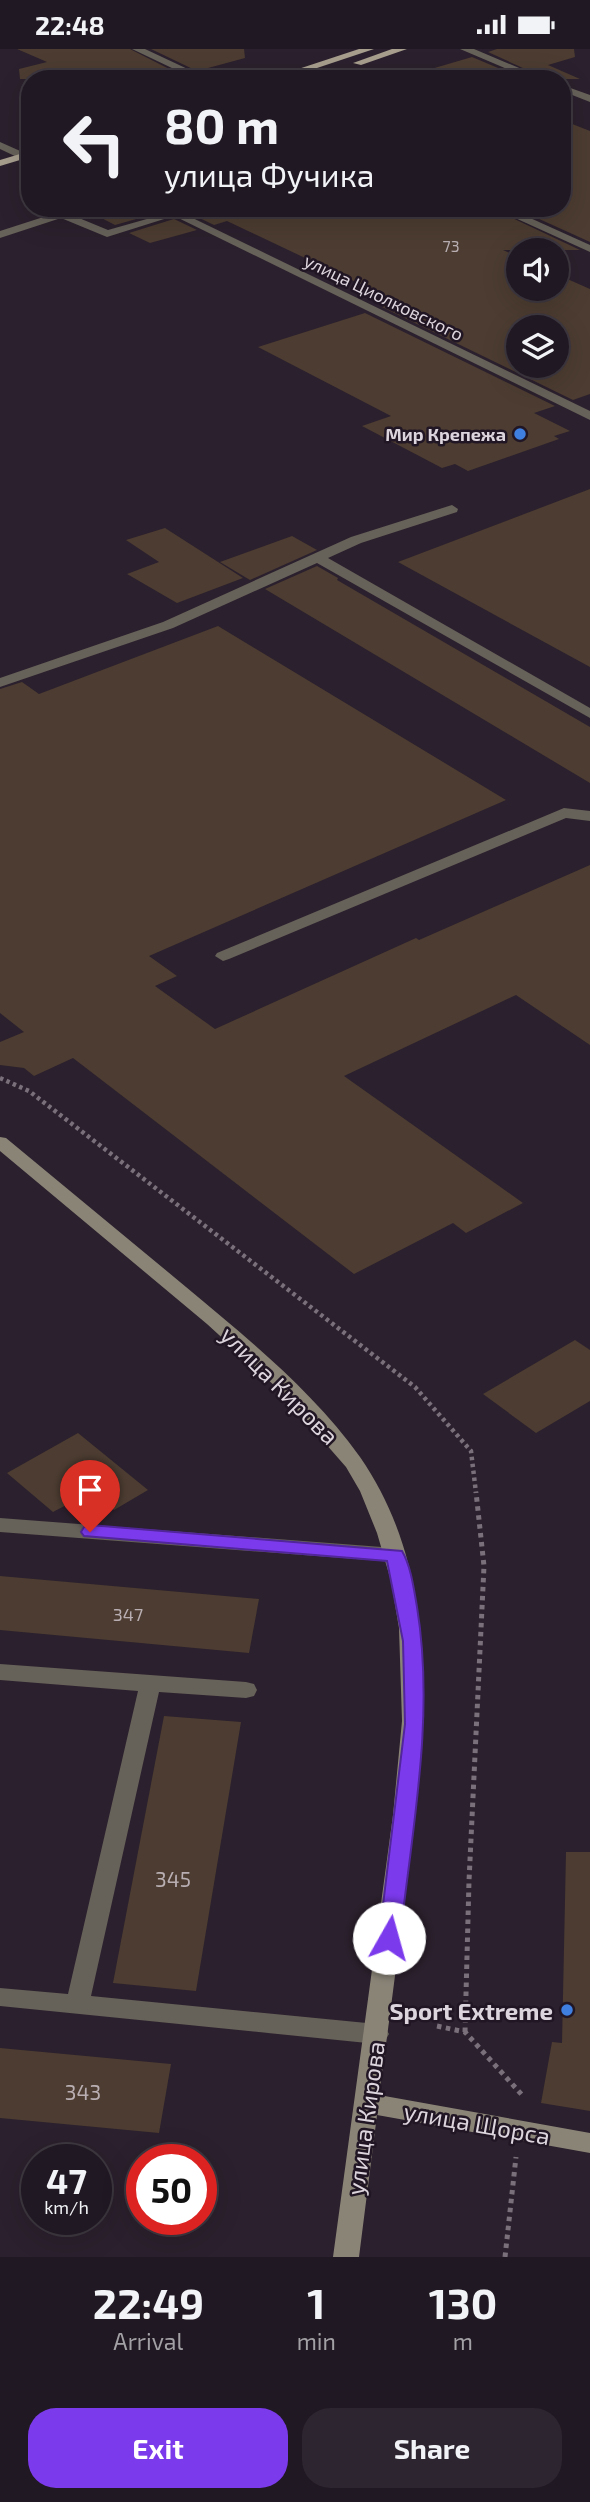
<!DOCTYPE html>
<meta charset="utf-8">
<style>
body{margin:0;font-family:"Exo 2",sans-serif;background:#2d252f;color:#f1f3f6;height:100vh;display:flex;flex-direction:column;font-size:26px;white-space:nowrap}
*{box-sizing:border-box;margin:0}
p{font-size:23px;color:#a2a0a5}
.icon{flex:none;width:38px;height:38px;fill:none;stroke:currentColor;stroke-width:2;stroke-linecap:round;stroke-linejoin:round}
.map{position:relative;height:2208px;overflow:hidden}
.details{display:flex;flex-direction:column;background:#201822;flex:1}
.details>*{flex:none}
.top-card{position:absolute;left:21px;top:21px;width:550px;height:147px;border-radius:28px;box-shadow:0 7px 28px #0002,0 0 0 2px #3d3740;background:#201822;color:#f1f3f6;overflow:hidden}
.fabs{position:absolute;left:506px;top:189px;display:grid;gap:14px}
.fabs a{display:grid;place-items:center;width:63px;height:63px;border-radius:50%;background:#201822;box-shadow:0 7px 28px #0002,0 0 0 2px #3d3740;font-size:35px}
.speed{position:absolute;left:21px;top:2095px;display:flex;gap:14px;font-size:35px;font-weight:700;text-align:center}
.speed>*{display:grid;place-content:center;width:91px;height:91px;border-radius:50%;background:#201822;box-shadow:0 7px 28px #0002,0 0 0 2px #3d3740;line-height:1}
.speed small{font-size:18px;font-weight:400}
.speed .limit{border:10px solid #d22;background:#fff;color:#111}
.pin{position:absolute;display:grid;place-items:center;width:60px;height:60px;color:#fff;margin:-72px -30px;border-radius:50% 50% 50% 0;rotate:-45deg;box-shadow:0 0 7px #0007}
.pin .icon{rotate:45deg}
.me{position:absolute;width:77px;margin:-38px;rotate:7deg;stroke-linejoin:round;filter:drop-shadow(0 0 5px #0008)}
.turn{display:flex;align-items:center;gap:24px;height:147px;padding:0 28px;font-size:32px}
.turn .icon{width:91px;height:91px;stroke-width:2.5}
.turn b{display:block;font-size:49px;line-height:60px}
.eta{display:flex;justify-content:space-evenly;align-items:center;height:119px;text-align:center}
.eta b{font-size:42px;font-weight:700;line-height:49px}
.action{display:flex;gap:14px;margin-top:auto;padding:14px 28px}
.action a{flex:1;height:80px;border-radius:28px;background:#7c3aed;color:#fff;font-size:28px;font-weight:700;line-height:80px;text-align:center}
.action a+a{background:#2d252f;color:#f1f3f6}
.status{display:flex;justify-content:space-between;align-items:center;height:49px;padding:0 35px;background:#201822;direction:ltr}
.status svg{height:19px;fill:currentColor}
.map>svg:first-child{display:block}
.building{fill:#4c3c31;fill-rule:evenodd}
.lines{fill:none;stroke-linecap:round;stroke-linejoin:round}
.path-far1{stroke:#7a707b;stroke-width:4.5;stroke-dasharray:3.5 3.5;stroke-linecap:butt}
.path{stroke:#7a707b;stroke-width:5;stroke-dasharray:4.5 4.5;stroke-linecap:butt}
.lane{fill:#666159;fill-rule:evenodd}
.street{fill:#666159;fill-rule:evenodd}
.secondary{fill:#8a8477;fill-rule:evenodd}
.primary{fill:#a79e8e;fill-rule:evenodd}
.route{fill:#7c3aed;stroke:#51269a;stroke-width:2}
.shop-dot{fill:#3f7fe0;stroke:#211624;stroke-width:2.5}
.labels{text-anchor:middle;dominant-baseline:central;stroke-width:5;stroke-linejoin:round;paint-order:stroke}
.far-number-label{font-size:16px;fill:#b9afb3}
.far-street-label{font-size:18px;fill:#ddd5de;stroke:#211624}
.far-poi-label{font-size:18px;font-weight:bold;fill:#ddd5de;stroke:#211624;text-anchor:end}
.number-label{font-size:18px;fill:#b9afb3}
.near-number-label{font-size:21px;fill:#b9afb3}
.near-street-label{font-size:24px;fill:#ddd5de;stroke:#211624}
.near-poi-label{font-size:24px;font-weight:bold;fill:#ddd5de;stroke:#211624;text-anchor:end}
</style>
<div class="status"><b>22:48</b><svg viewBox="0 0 49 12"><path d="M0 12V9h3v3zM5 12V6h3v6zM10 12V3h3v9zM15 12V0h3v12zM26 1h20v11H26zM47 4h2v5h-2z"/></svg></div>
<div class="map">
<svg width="590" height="2208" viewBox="0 0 590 2208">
<rect width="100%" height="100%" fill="#2b202d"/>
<g class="building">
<path d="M17 0H130L181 26 166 30H20L19 20 47 13Z"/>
<path d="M151 0H244L245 9 197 22Z"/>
<path d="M497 0H574L575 8 548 16 580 30H547L488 3Z"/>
<path d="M472 8 524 30H422L421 23Z"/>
<path d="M562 71 590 82V193L515 159H562Z"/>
<path d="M82 159H156L161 163 115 176Z"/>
<path d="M179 159H491L580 201H503L518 208V240H556V225L590 240V345L573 351 382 258 398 253 227 172 214 176ZM518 278H556V317H518Z"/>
<path d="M174 170 197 181 150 194 129 184Z"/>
<path d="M365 264 555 357 534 364 570 382 554 387 559 390 468 422 455 415 442 419 362 377 391 367 258 298Z"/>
<path d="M590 440V618L398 513Z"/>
<path d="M165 479 243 529 177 554 127 525 159 513 126 491Z"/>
<path d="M292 487 317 501 250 531 220 513Z"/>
<path d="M317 517 338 529 337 531 590 678V734L265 540Z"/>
<path d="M218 577 506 751 149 907 177 927 155 937 215 980 416 889 419 891 590 816V996L516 946 344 1027 523 1154 466 1184 453 1174 354 1225 73 1009 34 1027 24 1019 0 1016V993L24 983 0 964V640L22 633 39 645Z"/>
<path d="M575 1291 590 1301V1352L536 1384 483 1345Z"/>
<path d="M78 1384 148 1441 114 1461 102 1451 80 1463 70 1454 53 1463 7 1424Z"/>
<path d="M0 1527 259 1550 249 1604 0 1581Z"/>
<path d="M164 1667 241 1673 196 1942 113 1934Z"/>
<path d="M566 1803H590V2062L541 2054 552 1993 562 1994Z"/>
<path d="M0 1999 171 2015 159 2084 0 2069Z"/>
</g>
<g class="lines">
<path class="path-far1" d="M0 1029 29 1042 415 1338 471 1402 476 1444"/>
<g class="path">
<path d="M437 1977 465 1983 523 2047"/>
<path d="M465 1983 469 1832 484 1517 476 1443"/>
<path d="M505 2208 516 2108"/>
</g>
<g class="lane">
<path d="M62 162 108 181 175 162 180 165 107 188 61 169 0 189V182Z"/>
<path d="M452 456 458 460 457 463 361 494 328 509 590 659V669L317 514 173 579 0 638V629L163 573 351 488Z"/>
<path d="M564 759 590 762V772L566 769 229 910 223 912 215 907 217 904Z"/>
<path d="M0 1615 246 1633 254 1635 257 1641 254 1647 246 1649 159 1643 91 1947 377 1975 385 1978 389 1985 385 1992 377 1995 0 1957V1939L68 1945 138 1642 0 1631Z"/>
</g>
<g class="street">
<path d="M132 0H145L209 30H195Z"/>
<path d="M460 0H474L545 30H531Z"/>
<path d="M562 36 590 46V53L562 42Z"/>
<path d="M0 93 27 105 28 107 19 109 0 100Z"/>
<path d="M158 159H172L590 362V371Z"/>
<path d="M493 159H508L590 196V203Z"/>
<path d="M0 1469 395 1499 402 1501 405 1506 402 1511 395 1513 0 1483Z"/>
</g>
<path class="secondary" d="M0 1088 6 1089C66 1139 126 1188 186 1238 247 1289 313 1342 360 1408 446 1532 425 1692 407 1832 398 1904 389 1975 379 2046L590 2084V2104L377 2066 359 2208H333L393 1766 402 1672 399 1579 391 1532 377 1484 360 1442 346 1418 276 1338 207 1275 0 1102Z"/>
<g class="primary">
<path d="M359 0H374L284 30H268Z"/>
<path d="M392 0H407L361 16 353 14Z"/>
<path d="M30 102V108L0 117V111Z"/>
</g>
</g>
<path class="route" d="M90 1476 402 1502C411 1517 414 1541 417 1558 435 1668 412 1780 400 1889L396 1895 389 1897 382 1895 379 1889 405 1675 403 1592 387 1512 84 1487 81 1483 84 1478Z"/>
<g class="shop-dot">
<circle cx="520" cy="385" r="7"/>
<circle cx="567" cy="1961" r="7"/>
</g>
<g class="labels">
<g class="far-number-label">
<text x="451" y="196">73</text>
</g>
<g class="far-street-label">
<text transform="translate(384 248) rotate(26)">улица Циолковского</text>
</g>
<g class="far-poi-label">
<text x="506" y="385">Мир Крепежа</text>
</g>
<g class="number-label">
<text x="128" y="1565">347</text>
</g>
<g class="near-number-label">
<text x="173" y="1829">345</text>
<text x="83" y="2042">343</text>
</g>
<g class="near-street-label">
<text transform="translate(280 1336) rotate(45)">улица Кирова</text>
<text transform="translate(365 2069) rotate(-82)">улица Кирова</text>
<text transform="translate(477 2074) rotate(10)">улица Щорса</text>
</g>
<g class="near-poi-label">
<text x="553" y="1961">Sport Extreme</text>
</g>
</g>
</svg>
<div class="fabs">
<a><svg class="icon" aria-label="sound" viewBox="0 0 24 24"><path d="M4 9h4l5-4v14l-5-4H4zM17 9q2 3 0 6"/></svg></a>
<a><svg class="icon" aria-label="layers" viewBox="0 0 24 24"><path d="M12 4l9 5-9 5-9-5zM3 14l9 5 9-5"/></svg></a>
</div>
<div class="speed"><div>47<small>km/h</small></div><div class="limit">50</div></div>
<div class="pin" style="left:90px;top:1483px;background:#d93025"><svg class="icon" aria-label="arrive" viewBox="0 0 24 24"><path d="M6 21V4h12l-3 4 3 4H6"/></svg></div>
<svg class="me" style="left:389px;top:1889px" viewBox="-20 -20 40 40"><circle r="19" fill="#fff"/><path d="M0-13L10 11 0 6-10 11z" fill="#7c3aed"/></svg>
<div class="top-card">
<div class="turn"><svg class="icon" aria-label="left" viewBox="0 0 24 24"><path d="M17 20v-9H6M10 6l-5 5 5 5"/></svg><div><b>80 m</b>улица Фучика</div></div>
</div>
</div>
<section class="details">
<div class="eta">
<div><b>22:49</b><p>Arrival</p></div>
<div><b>1</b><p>min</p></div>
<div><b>130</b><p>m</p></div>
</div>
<div class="action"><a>Exit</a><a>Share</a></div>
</section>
